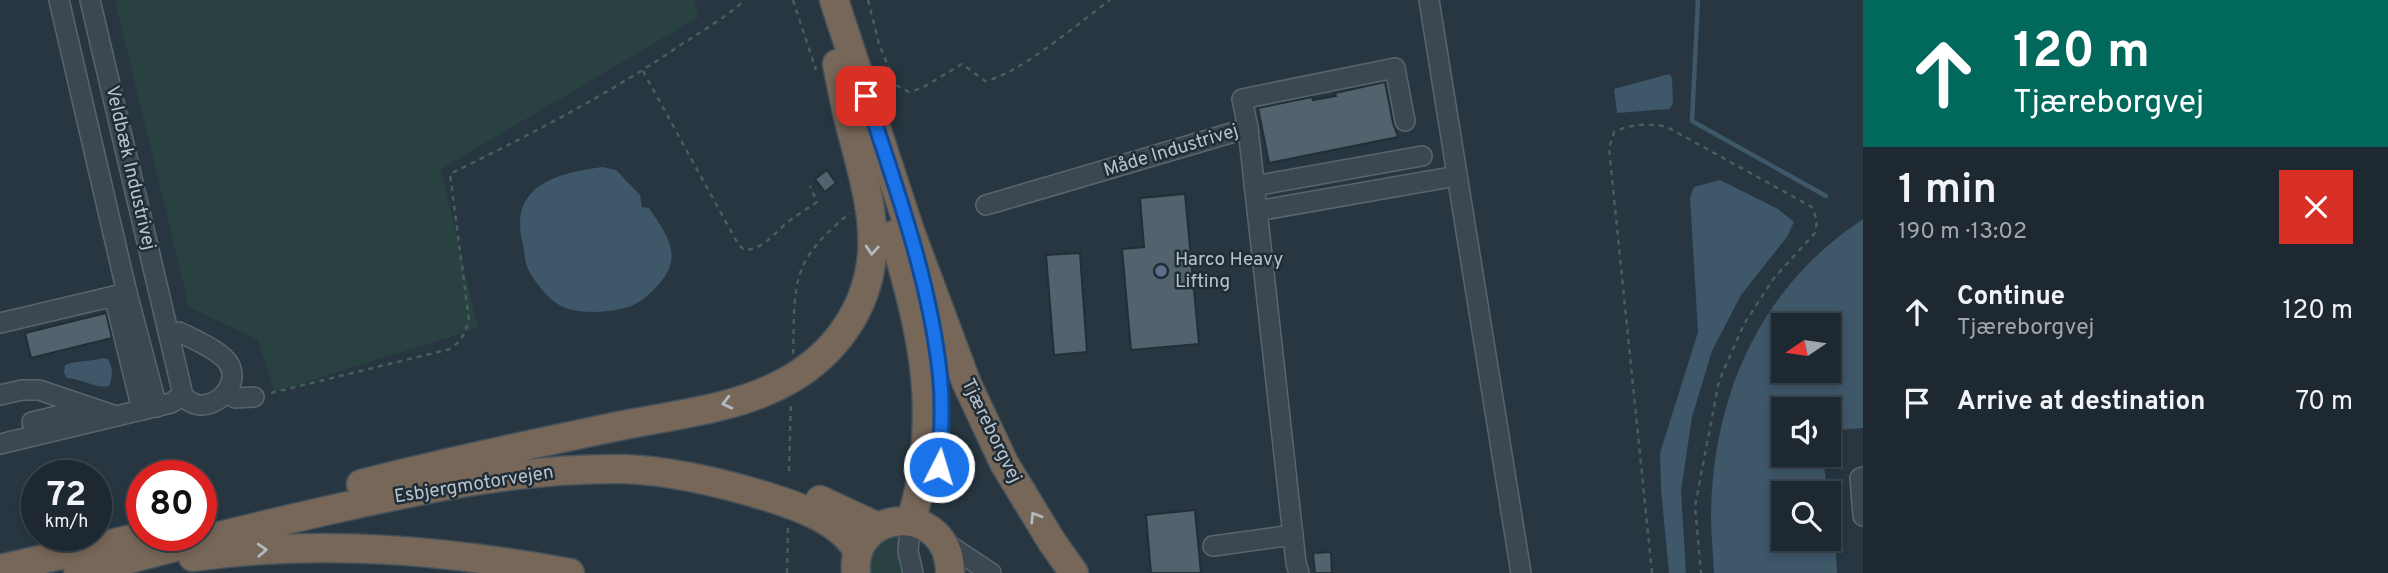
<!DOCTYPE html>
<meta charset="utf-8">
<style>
body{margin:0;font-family:Overpass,sans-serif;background:#2a343d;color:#f1f3f6;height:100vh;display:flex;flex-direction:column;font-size:26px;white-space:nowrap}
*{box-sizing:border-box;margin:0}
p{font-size:23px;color:#a0a6ab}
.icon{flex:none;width:38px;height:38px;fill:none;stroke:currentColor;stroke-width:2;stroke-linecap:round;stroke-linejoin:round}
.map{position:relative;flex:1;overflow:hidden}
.panel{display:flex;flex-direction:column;background:#1d2831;width:525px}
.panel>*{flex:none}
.guide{background:#00695c;color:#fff;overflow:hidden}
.needle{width:46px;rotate:257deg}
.buttons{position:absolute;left:1771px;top:313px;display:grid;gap:14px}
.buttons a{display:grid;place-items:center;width:70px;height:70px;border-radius:0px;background:#1d2831;box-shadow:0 4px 10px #0003,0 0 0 2px #3b444d;font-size:35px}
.speed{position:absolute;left:21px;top:460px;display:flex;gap:14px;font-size:35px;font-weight:700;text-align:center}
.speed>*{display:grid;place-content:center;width:91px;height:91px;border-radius:50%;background:#1d2831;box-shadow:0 4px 10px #0003,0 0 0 2px #3b444d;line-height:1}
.speed small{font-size:18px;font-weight:400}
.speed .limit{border:10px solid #d22;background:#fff;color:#111}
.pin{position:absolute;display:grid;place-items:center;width:60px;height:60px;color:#fff;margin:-30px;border-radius:14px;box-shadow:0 4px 10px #0006}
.me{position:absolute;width:77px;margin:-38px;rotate:5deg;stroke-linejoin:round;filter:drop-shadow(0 0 5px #0008)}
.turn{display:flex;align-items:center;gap:24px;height:147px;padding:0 35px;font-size:32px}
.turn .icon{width:91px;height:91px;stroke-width:2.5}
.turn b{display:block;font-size:49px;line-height:60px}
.round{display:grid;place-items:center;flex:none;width:74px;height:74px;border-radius:0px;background:#2a343d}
.headline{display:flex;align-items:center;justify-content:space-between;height:119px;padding:0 35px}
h1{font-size:42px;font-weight:600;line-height:52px}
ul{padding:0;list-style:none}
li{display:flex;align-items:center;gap:21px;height:91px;padding:0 35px}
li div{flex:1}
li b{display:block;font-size:26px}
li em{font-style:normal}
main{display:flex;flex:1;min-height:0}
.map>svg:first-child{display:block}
.green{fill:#294241}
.water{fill:#3e5769;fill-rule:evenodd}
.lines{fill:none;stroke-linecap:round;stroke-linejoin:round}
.stream{stroke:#3e5769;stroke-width:4.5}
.building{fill:#52636e;stroke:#222e38;stroke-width:2}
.minor-casing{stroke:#59656e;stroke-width:22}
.highway-casing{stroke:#46525b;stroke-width:31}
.path{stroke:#475e5d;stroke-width:2.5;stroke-dasharray:5 5;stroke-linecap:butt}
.minor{stroke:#3b4751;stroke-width:19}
.highway{stroke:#776759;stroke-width:28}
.oneway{stroke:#b2b9c0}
.route-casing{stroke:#114b97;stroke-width:18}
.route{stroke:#1a73e8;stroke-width:12}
.service-dot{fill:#5c6f8a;stroke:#202c36;stroke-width:2.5}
.labels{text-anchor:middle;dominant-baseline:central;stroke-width:5;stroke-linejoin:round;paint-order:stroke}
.street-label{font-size:19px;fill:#b8c2cb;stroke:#202c36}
.poi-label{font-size:19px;fill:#b8c2cb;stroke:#202c36;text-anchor:start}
</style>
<main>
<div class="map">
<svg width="1863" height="573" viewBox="0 0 1863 573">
<rect width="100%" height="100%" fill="#273641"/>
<g class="green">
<path d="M115 0H694L699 17 441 169 478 328 274 392 258 340 189 307Z"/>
<path d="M892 534 905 538 907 573H869C870 553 875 545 892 534Z"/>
</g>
<g class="water">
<path d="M1669 74 1672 78 1673 104 1669 109 1617 113 1614 89Z"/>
<path d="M603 167 616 170 640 195 642 207 649 208C667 235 684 256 659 284 650 294 638 305 625 308 606 313 573 315 556 303 546 296 535 282 529 271 524 261 525 254 523 245 508 187 554 173 603 167Z"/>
<path d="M1720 180 1778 209 1794 222 1787 237 1741 295 1712 351 1692 417 1681 491 1686 573H1669L1661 489 1660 453 1698 332 1690 197 1694 187Z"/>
<path d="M1863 219V428L1829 431V410H1783V455H1823L1827 493 1783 494V539H1829V499L1834 514 1837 573H1714C1713 554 1711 534 1711 514 1713 394 1761 286 1863 219ZM1783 326H1829V371H1783Z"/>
<path d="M103 358 108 359C113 368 113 377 109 386 96 389 82 379 67 378L64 373 65 365C77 360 90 362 103 358Z"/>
</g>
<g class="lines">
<path class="stream" d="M1698 0 1692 121 1826 196"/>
</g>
<g class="building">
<path d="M1385 82 1393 123 1398 137 1269 163 1258 108 1312 97 1313 100 1336 96 1335 93Z"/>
<path d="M827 170 836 183 825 192 815 179Z"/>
<path d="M1185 194 1199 344 1131 350 1122 249 1144 247 1140 198Z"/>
<path d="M1080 253 1087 352 1054 355 1046 255Z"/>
<path d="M106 313 112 338 31 358 25 333Z"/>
<path d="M1195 510 1201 573H1151L1146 515Z"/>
<path d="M1331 552 1332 573H1315L1313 553Z"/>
</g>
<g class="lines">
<defs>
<g id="minor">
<path d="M59 0 127 293 157 407"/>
<path d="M90 0 183 395C204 424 252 383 223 357 212 347 193 339 179 332L170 335"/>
<path d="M1429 0 1521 573"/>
<path d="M1248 128 1242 99 1395 68 1405 121"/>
<path d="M1254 186 1422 156"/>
<path d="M986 205 1248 128 1296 563 1299 573"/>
<path d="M1257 211 1457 176"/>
<path d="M114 296 142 410"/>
<path d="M0 323 127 293"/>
<path d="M228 392 235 398 254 397"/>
<path d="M0 395 22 390H39L116 416"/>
<path d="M32 422 91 408"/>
<path d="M0 444 171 403 183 395"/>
<path d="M1863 477 1860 478 1863 516"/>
<path d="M911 521 908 551 913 573"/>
<path d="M941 540 991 573"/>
<path d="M1213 546 1293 535"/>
</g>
<g id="highway">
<path d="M834 0 910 231 967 384 1004 463 1052 542 1074 573"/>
<path d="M893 235C924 333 942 421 911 521"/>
<path d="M361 484C446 462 532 444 619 426 674 415 737 409 787 381 834 355 867 310 872 255 875 214 863 175 853 136 846 112 842 88 837 64"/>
<path d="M820 500 878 527"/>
<path d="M193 557C320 539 445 550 570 573"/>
<path d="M0 569 145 536"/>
<path d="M78 573C160 550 242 530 325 511 423 489 524 467 625 469 673 471 719 482 765 496 798 506 842 521 858 552"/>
<path d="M856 573C850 506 951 502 950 573"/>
</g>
</defs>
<use href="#minor" class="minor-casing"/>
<use href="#highway" class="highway-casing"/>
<g class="path">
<path d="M793 0 816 70"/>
<path d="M868 0 879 44 896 85 909 92 922 88 962 64 985 81C1018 75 1080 22 1110 0"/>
<path d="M643 71 738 244 744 250C763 250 774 233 788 222 797 215 807 209 817 202L810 186"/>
<path d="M793 354C795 281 790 262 850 213"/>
<path d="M271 393 450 349C461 341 465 334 469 320L450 174C529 135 606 96 679 46 702 31 725 18 745 0"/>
<path d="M789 471 791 401"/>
<path d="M787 573 788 524"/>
<path d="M1652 573 1609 148 1614 132C1631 124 1648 123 1667 127L1812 207 1817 221 1815 233 1774 278 1744 324 1719 381 1695 506 1701 573"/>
</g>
<use href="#minor" class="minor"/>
<use href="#highway" class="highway"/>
</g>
<defs><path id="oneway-chevron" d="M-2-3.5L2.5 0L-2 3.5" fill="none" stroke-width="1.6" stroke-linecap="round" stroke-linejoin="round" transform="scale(1.75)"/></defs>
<g class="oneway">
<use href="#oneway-chevron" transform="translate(872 250) rotate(94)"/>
<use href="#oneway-chevron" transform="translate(727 403) rotate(166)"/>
<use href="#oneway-chevron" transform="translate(1035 517) rotate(-122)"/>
<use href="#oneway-chevron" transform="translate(262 550) rotate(-3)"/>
</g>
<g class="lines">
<defs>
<path id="route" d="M866 96C896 188 930 280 940 376 943 407 941 437 939 467"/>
</defs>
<use href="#route" class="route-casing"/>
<use href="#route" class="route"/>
</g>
<circle class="service-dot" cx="1161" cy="271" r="7"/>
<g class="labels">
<g class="street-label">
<text transform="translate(1171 151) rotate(-17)">Måde Industrivej</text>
<text transform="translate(130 168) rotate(77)">Veldbæk Industrivej</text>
<text transform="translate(991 431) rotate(64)">Tjæreborgvej</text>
<text transform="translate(474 485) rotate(-9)">Esbjergmotorvejen</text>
</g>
<g class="poi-label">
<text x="1175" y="260">Harco Heavy<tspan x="1175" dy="22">Lifting</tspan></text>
</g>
</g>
</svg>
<div class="buttons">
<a><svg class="needle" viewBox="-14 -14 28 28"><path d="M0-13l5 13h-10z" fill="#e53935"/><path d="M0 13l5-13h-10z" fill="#a0a6ab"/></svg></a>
<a><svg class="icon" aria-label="sound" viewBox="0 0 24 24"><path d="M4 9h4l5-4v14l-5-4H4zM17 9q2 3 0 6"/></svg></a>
<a><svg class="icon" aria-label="search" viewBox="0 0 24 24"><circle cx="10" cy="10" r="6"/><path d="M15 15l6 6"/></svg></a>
</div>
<div class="speed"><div>72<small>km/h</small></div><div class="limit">80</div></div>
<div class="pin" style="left:866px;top:96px;background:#d93025"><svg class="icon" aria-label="arrive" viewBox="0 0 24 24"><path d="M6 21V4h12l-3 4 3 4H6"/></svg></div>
<svg class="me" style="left:939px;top:467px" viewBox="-20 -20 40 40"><circle r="17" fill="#1a73e8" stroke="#fff" stroke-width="3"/><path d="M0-11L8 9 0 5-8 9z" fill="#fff"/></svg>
</div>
<section class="panel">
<div class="guide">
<div class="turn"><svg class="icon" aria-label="ahead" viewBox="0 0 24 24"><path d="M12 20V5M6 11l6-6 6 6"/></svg><div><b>120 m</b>Tjæreborgvej</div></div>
</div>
<div class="headline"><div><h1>1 min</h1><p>190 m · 13:02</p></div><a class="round" style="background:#d93025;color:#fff"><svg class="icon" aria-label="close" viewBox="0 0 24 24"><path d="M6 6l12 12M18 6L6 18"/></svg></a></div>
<ul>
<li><svg class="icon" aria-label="ahead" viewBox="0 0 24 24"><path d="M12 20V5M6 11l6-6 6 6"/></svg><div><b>Continue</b><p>Tjæreborgvej</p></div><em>120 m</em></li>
<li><svg class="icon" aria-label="arrive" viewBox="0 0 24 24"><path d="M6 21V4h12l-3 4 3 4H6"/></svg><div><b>Arrive at destination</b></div><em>70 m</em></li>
</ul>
</section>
</main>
